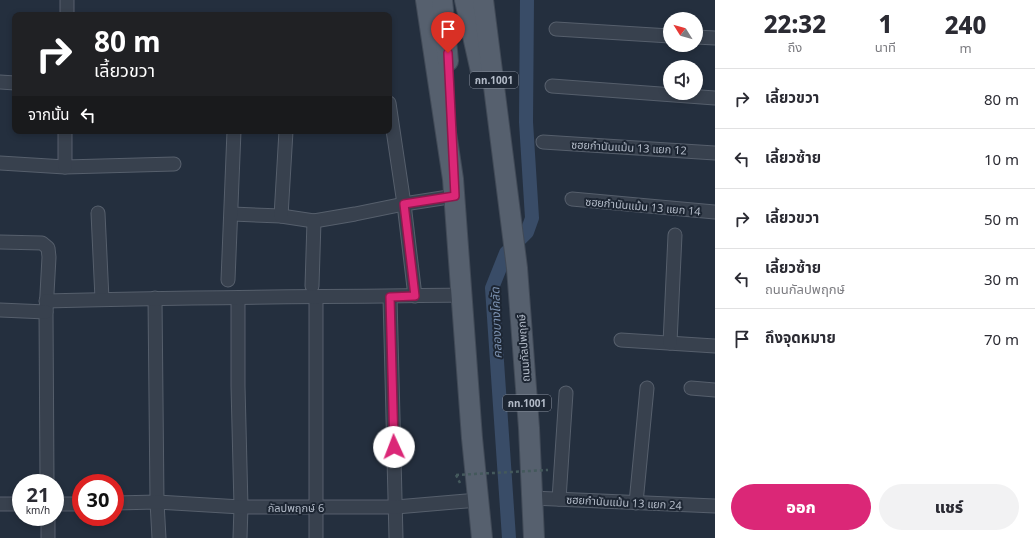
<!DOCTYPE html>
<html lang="th">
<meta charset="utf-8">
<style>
body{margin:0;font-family:"Noto Sans","Noto Sans Thai",sans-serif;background:#f2f2f3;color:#2b2b33;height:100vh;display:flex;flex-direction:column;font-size:15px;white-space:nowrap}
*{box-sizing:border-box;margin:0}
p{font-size:13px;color:#7c7c81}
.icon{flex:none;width:22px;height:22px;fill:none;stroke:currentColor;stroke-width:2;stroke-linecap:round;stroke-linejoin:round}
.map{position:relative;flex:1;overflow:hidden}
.drawer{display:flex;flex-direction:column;background:#fff;width:320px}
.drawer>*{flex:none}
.top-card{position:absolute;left:12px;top:12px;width:380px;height:122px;border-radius:8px;box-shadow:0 2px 6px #0003;background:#202124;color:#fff;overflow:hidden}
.needle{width:26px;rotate:307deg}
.tools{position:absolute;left:663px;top:12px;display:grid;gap:8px}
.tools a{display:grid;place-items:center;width:40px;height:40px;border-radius:50%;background:#fff;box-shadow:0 2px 6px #0003;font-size:20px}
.speed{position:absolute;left:12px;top:474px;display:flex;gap:8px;font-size:20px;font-weight:700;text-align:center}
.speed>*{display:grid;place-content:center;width:52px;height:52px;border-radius:50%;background:#fff;box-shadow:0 2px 6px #0003;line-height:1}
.speed small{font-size:10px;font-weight:400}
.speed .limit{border:6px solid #d22;background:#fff;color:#111}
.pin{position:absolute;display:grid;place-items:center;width:34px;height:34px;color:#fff;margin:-41px -17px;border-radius:50% 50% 50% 0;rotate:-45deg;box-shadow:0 0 4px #0007}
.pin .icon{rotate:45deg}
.me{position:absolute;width:44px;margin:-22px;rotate:358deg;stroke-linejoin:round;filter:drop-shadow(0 0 3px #0008)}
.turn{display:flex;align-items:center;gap:14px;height:84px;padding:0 16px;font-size:18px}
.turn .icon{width:52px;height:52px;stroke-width:2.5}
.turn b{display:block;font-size:28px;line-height:34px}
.then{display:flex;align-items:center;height:38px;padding:0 16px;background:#0003;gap:8px;font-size:15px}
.eta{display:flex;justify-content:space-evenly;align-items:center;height:68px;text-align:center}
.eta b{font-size:24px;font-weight:800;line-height:28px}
.action{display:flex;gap:8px;margin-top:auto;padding:8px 16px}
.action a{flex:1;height:46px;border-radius:24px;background:#db2777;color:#fff;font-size:16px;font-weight:800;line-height:46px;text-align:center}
.action a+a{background:#f2f2f3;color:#2b2b33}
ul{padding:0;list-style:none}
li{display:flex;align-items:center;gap:12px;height:60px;padding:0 16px;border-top:1px solid #e1e1e2}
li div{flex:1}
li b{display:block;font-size:15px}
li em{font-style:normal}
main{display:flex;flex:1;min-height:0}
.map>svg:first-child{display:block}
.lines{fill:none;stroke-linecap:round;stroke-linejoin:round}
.canal{stroke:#394c67;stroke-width:14}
.street-casing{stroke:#565f6c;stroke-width:15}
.primary-casing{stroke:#414a57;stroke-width:22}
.path{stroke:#44595c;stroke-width:2.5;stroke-dasharray:3 3;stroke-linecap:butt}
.street{stroke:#38414e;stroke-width:13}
.primary{stroke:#56606e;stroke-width:20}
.path-bridge{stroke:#44595c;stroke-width:2.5;stroke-dasharray:3 3;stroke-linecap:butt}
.route-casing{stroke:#8e194d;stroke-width:10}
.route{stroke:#db2777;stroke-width:7}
.labels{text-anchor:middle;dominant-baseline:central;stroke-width:4;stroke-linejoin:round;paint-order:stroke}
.shield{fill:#1d2633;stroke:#878f9c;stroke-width:1}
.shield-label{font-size:10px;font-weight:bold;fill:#b4bcc9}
.street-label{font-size:11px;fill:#b4bcc9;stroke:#1d2633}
.water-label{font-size:12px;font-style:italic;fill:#7c92b1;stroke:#1d2633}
</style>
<main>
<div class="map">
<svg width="715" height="538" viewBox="0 0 715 538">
<rect width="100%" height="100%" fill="#242f3e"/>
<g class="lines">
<path class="canal" d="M509 538 492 288 506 253 527 232 532 218 526 122 527 0"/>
<defs>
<g id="street">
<path d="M67 15V0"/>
<path d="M556 29 670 36"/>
<path d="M696 37 715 38"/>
<path d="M0 82 15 83"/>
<path d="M552 86 715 98"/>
<path d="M389 103 404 204 415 296"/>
<path d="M543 142 715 153"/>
<path d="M0 163 65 167 174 164"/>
<path d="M65 167V131"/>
<path d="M572 199 715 212"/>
<path d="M98 213 102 299"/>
<path d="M232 214 281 216 314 221 355 214 404 204 455 196"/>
<path d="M281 216 286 131"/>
<path d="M0 242 42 243 48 248 49 257 46 312 47 483"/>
<path d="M228 280 234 131"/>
<path d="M312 286 314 221"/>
<path d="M390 297 396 538"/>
<path d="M155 298 157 502 159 538"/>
<path d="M238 298V386L241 507 240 538"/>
<path d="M316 298V538"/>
<path d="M46 301C184 297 323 297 461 295"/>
<path d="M0 310 46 312"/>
<path d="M621 340 715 346"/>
<path d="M670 343 675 235"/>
<path d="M691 388 715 390"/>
<path d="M532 498 715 506"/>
<path d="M559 499 566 393"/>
<path d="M115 503 157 502 241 507H396L478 500"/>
<path d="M636 503 647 388"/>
<path d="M0 504H21"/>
<path d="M55 504H81"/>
<path d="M48 517V538"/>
</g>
<g id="primary">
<path d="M426 0 453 179 472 438 482 538"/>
<path d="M442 0 448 61"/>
<path d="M465 0 482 76"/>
<path d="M483 0 517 268 529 428 534 538"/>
</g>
</defs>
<use href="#street" class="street-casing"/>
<use href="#primary" class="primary-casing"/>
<path class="path" d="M456 475 460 483"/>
<use href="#street" class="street"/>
<use href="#primary" class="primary"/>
<path class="path-bridge" d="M456 475 548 470"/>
</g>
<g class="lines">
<defs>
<path id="route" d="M394 447 390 297 415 296 404 204 455 196 448 53"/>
</defs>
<use href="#route" class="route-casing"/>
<use href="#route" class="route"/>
</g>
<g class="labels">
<g class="shield">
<rect x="470" y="72" width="48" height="16" rx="3"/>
<rect x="503" y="395" width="48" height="16" rx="3"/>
</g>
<g class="shield-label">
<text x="494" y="80">กท.1001</text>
<text x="527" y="403">กท.1001</text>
</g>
<g class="street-label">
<text transform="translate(629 147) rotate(3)">ซฮยกำนันแม้น 13 แยก 12</text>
<text transform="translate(643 206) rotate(5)">ซฮยกำนันแม้น 13 แยก 14</text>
<text transform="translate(523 348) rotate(-94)">ถนนกัลปพฤกษ์</text>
<text transform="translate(624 502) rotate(3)">ซฮยกำนันแม้น 13 แยก 24</text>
<text x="296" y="507">กัลปพฤกษ์ 6</text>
</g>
<g class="water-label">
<text transform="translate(496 323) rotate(-92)">คลองบางโคลัด</text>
</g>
</g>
</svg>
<div class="tools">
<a><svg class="needle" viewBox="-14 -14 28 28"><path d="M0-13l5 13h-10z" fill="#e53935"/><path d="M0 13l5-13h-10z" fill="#7c7c81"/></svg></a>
<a><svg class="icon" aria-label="sound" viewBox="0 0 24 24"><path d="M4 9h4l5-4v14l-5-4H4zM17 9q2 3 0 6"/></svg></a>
</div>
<div class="speed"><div>21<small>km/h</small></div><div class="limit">30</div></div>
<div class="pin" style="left:448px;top:53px;background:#d93025"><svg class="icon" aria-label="arrive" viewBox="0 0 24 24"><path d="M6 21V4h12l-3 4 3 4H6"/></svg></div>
<svg class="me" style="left:394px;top:447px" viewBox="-20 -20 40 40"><circle r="19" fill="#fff"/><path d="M0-13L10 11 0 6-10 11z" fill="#db2777"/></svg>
<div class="top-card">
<div class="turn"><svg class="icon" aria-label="right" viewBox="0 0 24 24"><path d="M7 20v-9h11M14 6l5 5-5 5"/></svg><div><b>80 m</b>เลี้ยวขวา</div></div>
<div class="then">จากนั้น<svg class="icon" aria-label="left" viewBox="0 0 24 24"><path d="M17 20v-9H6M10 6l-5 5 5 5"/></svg></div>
</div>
</div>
<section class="drawer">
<div class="eta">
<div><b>22:32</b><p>ถึง</p></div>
<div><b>1</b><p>นาที</p></div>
<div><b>240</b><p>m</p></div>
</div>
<ul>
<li><svg class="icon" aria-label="right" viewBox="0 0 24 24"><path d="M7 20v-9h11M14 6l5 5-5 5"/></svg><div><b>เลี้ยวขวา</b></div><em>80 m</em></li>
<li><svg class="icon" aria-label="left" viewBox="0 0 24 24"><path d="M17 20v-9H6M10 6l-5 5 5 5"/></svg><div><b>เลี้ยวซ้าย</b></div><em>10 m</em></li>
<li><svg class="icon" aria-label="right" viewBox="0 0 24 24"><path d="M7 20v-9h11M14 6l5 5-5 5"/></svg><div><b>เลี้ยวขวา</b></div><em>50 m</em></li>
<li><svg class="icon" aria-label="left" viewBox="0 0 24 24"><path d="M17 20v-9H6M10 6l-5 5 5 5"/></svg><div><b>เลี้ยวซ้าย</b><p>ถนนกัลปพฤกษ์</p></div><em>30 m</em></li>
<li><svg class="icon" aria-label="arrive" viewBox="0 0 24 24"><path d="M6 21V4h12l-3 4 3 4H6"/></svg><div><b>ถึงจุดหมาย</b></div><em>70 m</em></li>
</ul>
<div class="action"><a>ออก</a><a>แชร์</a></div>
</section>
</main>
